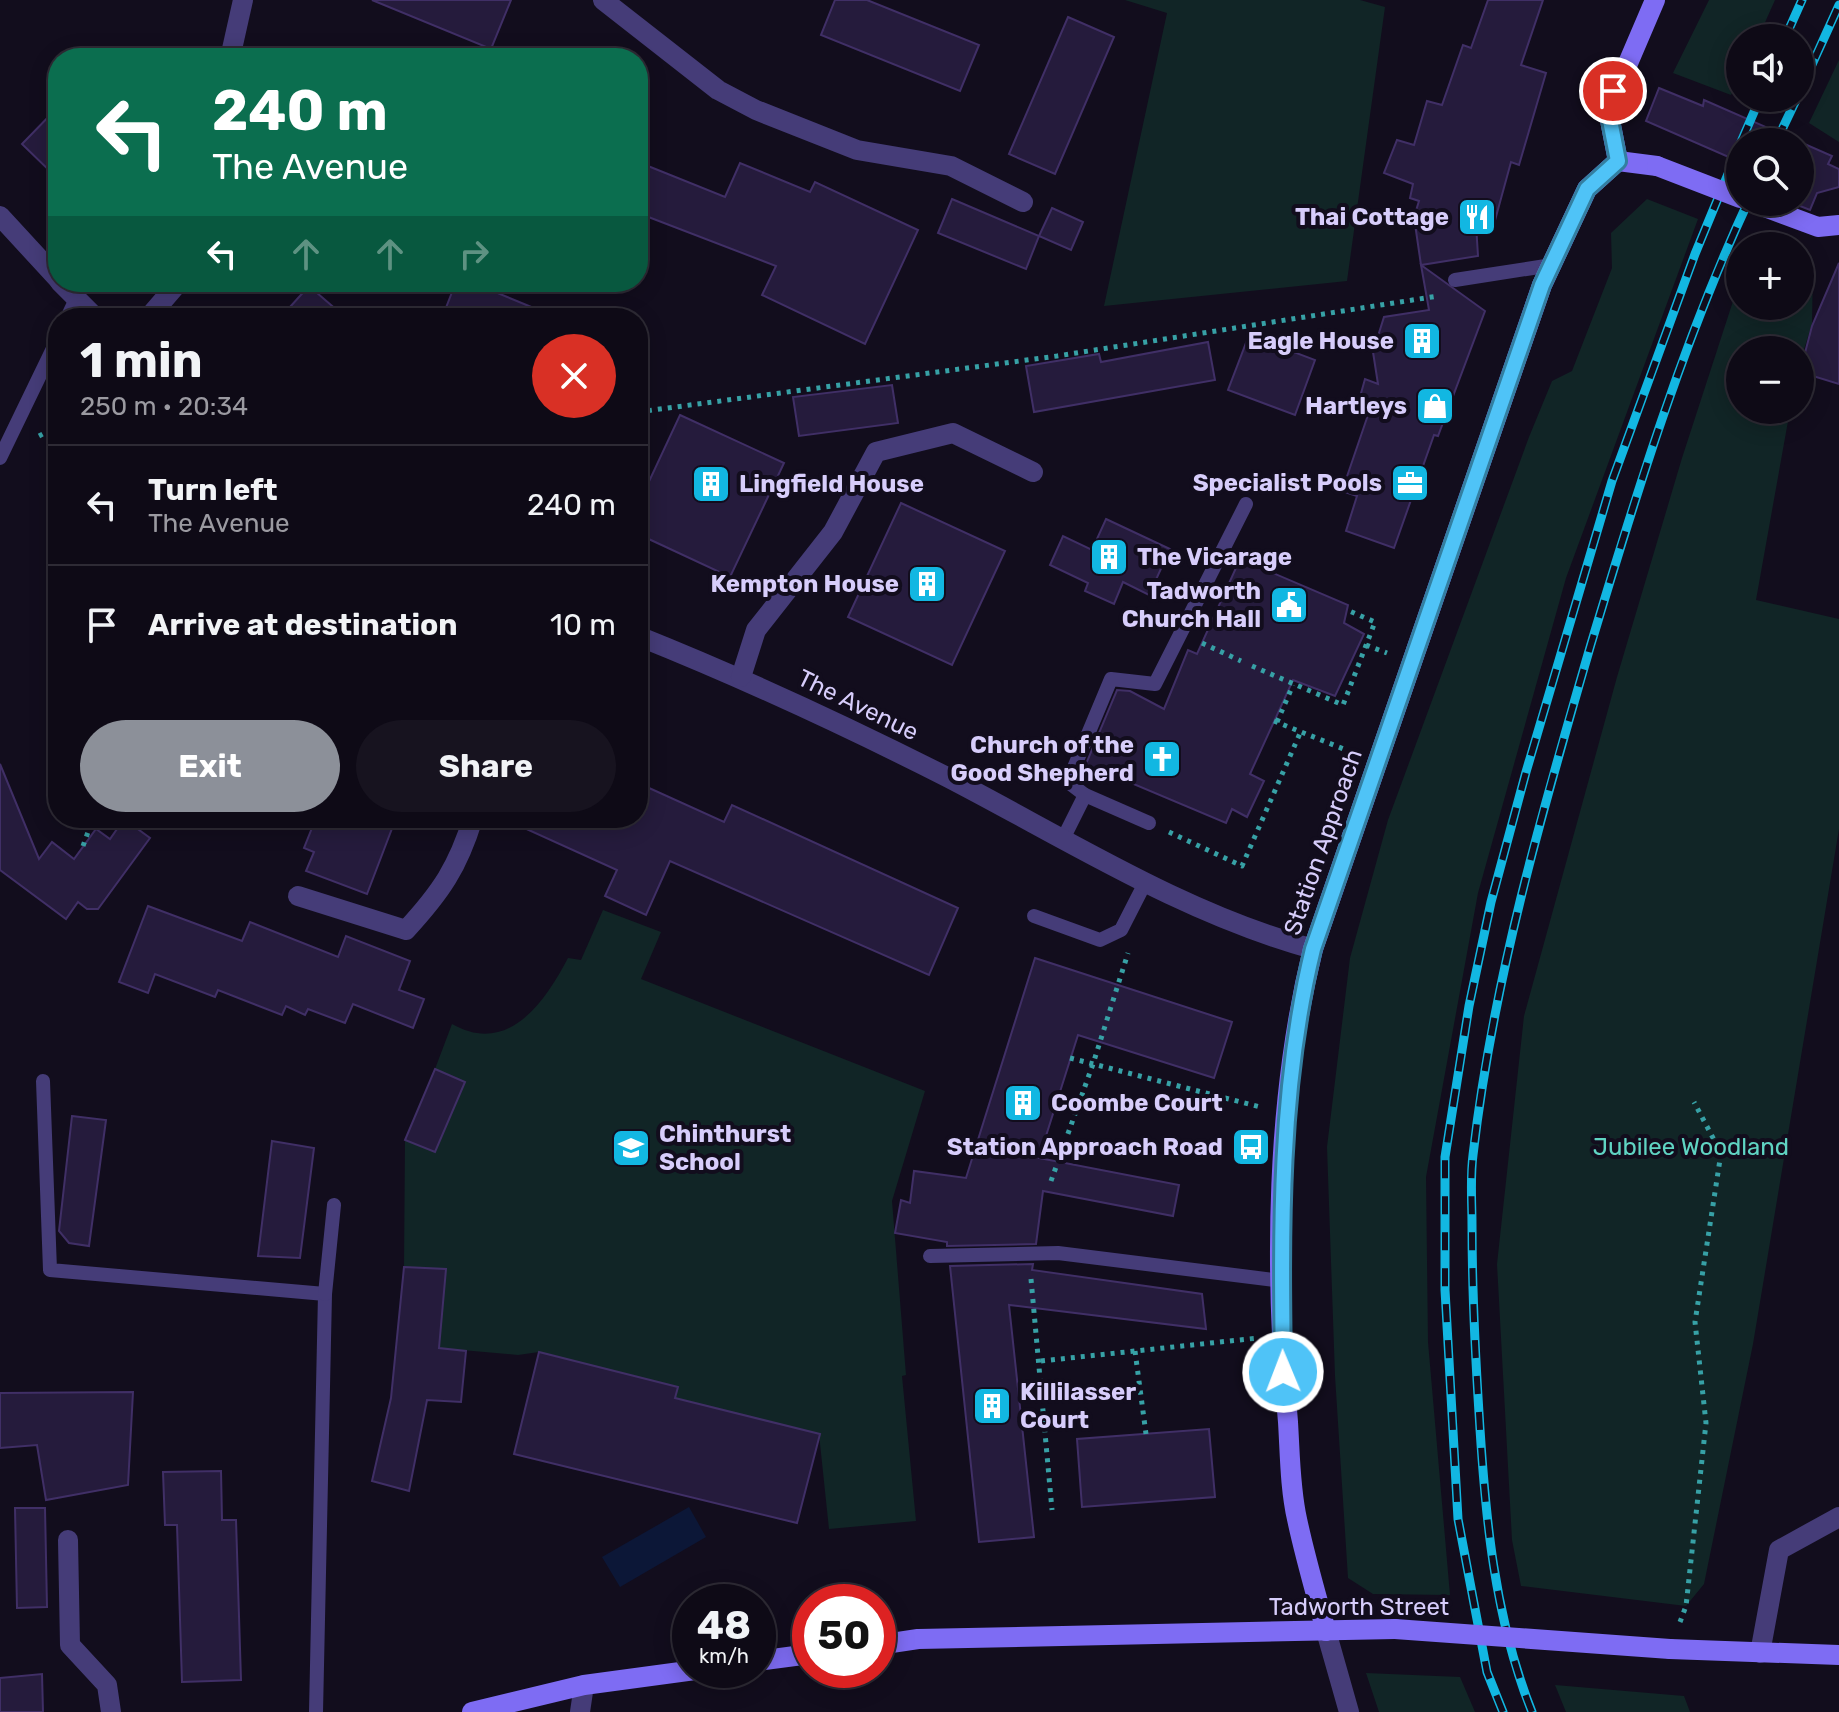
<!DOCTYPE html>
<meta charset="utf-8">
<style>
body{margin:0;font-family:Rubik,sans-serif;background:#17131f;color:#f1f3f6;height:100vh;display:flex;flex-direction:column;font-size:30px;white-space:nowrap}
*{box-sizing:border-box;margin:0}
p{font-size:26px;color:#9b9aa1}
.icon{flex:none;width:44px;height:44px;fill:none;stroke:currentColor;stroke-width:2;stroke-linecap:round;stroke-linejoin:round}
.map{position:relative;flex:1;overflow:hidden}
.panel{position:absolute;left:48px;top:308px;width:600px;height:520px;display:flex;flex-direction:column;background:#0e0a16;border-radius:32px;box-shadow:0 4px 20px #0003,0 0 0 2px #2e2b35}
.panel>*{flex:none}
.top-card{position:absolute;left:48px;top:48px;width:600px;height:244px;border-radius:32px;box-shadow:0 4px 20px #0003,0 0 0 2px #2e2b35;background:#0b6e4f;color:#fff;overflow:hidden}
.buttons{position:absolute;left:1726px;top:24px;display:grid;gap:16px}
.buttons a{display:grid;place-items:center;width:88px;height:88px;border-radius:50%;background:#0e0a16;box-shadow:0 4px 20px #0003,0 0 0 2px #2e2b35;font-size:40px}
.speed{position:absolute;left:672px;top:1584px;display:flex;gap:16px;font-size:40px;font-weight:700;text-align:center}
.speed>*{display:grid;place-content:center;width:104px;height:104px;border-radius:50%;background:#0e0a16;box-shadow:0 4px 20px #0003,0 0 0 2px #2e2b35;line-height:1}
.speed small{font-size:20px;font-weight:400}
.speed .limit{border:12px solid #d22;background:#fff;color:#111}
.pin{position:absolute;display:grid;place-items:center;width:68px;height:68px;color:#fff;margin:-34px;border:4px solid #fff;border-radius:50%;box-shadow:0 2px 8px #0007}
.me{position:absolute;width:88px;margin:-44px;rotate:359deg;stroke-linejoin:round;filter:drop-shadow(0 0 6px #0008)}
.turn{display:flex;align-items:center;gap:28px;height:168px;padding:0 32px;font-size:36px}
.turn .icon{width:104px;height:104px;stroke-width:2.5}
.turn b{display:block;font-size:56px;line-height:68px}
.lanes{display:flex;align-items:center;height:76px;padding:0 32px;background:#0003;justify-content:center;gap:40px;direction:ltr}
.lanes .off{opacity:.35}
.round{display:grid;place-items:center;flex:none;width:84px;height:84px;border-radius:42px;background:#17131f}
.overview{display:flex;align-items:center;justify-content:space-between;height:136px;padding:0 32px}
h1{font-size:48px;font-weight:700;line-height:60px}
.action{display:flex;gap:16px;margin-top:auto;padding:16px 32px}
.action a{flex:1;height:92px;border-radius:48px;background:#8c9099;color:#fff;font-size:32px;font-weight:700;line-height:92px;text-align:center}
.action a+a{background:#17131f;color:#f1f3f6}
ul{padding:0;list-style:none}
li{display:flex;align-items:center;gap:24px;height:120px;padding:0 32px;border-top:2px solid #2e2b35}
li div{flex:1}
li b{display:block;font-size:30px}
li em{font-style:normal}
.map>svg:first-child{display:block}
.green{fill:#112526}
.water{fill:#0c1737}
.building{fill:#251b3c;stroke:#402f66;stroke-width:2}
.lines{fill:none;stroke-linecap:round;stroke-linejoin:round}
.path{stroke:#37a1a6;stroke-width:5;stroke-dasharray:4 6;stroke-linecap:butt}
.lane{stroke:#453c78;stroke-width:14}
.street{stroke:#453c78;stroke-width:20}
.secondary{stroke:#7e6cf3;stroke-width:20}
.rail-casing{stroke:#12b7e2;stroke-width:9}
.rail{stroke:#120d1d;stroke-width:6;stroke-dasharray:18;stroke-linecap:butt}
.secondary-bridge{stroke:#7e6cf3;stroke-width:20}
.route-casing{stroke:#337fa1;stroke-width:20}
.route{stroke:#4fc3f7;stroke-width:14}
.labels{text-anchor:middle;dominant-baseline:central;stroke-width:8;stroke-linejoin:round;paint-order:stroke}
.poi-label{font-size:24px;font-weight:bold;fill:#d7cdfb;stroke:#120d1d;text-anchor:end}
.street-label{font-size:24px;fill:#d7cdfb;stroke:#120d1d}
.park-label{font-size:24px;fill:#60d4c3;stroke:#120d1d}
</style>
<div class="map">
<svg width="1839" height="1712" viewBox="0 0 1839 1712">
<rect width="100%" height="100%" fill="#120d1d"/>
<g class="green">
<path d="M1125 0H1360L1385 7 1347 281 1104 306 1167 13Z"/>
<path d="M1709 0H1775L1758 38H1740V76L1731 95 1673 73Z"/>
<path d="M1839 60V142L1809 123Z"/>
<path d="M1647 199 1698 219 1566 578 1478 893 1426 1177 1428 1342 1450 1595 1373 1594 1348 1578 1335 1376 1327 1147 1350 958 1388 820 1529 437 1552 381 1572 371 1612 268 1611 233Z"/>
<path d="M1800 259 1813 264 1812 324 1800 362V350H1740V410H1790L1756 600 1839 619V829L1753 1344 1704 1584 1686 1606 1521 1586 1512 1540 1497 1264 1524 1016 1617 677 1682 458 1735 295 1740 296V306H1800Z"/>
<path d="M603 910 661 932 641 979 925 1091 892 1201 906 1375 902 1376 916 1521 829 1529 819 1434 684 1400 667 1431 678 1388 539 1352 518 1355 439 1348 446 1270 404 1267 405 1140 435 1152 465 1082 435 1069 452 1024C508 1056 545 1002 568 958L581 960Z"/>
<path d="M1366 1673 1460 1677 1475 1712H1379Z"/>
<path d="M1555 1685 1684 1696 1690 1712H1566Z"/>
</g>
<path class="water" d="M689 1507 706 1537 620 1587 602 1557Z"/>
<g class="building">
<path d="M372 0H511L491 49Z"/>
<path d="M835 0H867L979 45 960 91 821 35Z"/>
<path d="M1488 0H1543L1521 65 1546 73 1519 165 1511 162 1494 224H1476L1478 256 1421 265 1414 217 1419 201 1410 198 1413 184 1384 173 1397 140 1414 145 1427 101 1442 105 1463 45 1471 48Z"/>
<path d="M1068 17 1114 37 1055 174 1009 154Z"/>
<path d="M1659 88 1703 106 1704 100 1832 156 1828 164 1839 169V187L1817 193 1810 210 1800 206V142H1740V162L1646 121Z"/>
<path d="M58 107V179L22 144Z"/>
<path d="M638 162 725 197 740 163 810 192 815 182 918 230 865 344 762 295 776 266 638 213Z"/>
<path d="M952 199 1039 236 1026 269 938 233Z"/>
<path d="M1052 208 1083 222 1071 250 1039 236Z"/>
<path d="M1839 263V384L1800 372 1812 326Z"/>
<path d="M1421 265 1485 311 1438 436 1434 435 1394 548 1346 531 1357 496 1342 491 1368 415 1356 411 1365 379 1378 384 1373 352 1384 317 1429 310Z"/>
<path d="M456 282H471L558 318H442Z"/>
<path d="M309 286 346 318H280Z"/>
<path d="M1249 335 1315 360 1295 415 1228 390Z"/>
<path d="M1208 342 1215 380 1034 412 1026 366 1099 354 1101 362Z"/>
<path d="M892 385 898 423 799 436 793 397Z"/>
<path d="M680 415 784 463 730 577 638 534V505Z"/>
<path d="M901 503 1005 551 952 665 848 617Z"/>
<path d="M1106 519 1170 549 1149 595 1123 582 1114 604 1085 591 1088 583 1050 565 1063 536 1092 550Z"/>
<path d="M1240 559 1348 605 1344 623 1364 634 1335 696 1293 680 1250 774 1264 781 1247 817 1232 809 1226 823 1086 764 1117 690 1130 691 1164 709 1188 650 1197 654Z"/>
<path d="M0 764 39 859 52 842 74 859 96 829 110 839 124 819 150 838 98 909H87L78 902 66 919 0 870Z"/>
<path d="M638 783 724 822 732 805 958 908 929 975 670 861 646 915 605 896 617 870 502 818H638Z"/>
<path d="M316 818H396L367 894 306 871 314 852 304 848Z"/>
<path d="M148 906 242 941 250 922 338 957 346 936 410 961 399 990 424 999 413 1028 353 1004 345 1023 308 1009 305 1015 286 1006 282 1015 218 990 215 997 155 974 148 993 119 982Z"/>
<path d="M1035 958 1232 1022 1214 1078 1078 1035 1039 1158 1179 1185 1173 1216 1043 1191 1036 1244 947 1246V1242L895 1233 901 1200 910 1203 914 1171 966 1178Z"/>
<path d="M435 1069 465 1082 435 1152 405 1140Z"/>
<path d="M72 1116 106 1120 89 1246 69 1243 59 1231Z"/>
<path d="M272 1141 314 1148 300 1258 258 1256Z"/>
<path d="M1033 1264 1032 1270 1202 1294 1206 1329 1009 1305 1034 1537 979 1542 950 1266Z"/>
<path d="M404 1267 446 1269 439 1348 466 1351 461 1402 427 1400 409 1491 372 1481 391 1398Z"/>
<path d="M539 1352 678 1387 675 1398 820 1434 797 1523 514 1454Z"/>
<path d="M133 1392 128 1485 46 1500 37 1445 0 1448V1393Z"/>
<path d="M1209 1429 1215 1497 1082 1507 1077 1439Z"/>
<path d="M221 1471 222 1520H236L241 1680 182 1682 177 1525H165L163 1472Z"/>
<path d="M15 1508H45L47 1607 17 1608Z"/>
<path d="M42 1674 43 1712H0V1678Z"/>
</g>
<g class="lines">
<g class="path">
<path d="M638 412 1057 356 1438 296"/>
<path d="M39 436 58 426"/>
<path d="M1202 643 1241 661"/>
<path d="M1366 645 1387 653"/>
<path d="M1252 666 1343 705 1375 622 1347 610"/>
<path d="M1274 721 1351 752"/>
<path d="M1277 722 1293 685"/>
<path d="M1169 832 1242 866 1301 731"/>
<path d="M83 846 93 818"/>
<path d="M1070 1058 1260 1107"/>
<path d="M1051 1181 1093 1064 1128 953"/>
<path d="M1031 1279 1052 1510"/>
<path d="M1135 1351 1146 1434"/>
<path d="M1041 1361 1258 1338"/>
<path d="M1680 1622 1686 1606 1706 1423 1695 1322 1721 1153 1694 1102"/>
</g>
<g class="lane">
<path d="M1455 280 1552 265"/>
<path d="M67 318 76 299"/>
<path d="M0 458 58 338"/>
<path d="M1085 795 1149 823"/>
<path d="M1063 839 1085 795 1068 782 1111 679 1155 684 1246 504"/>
<path d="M1034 916 1100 940 1121 930 1145 883"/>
<path d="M43 1081 50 1270 325 1294 316 1712"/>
<path d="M930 1256 1058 1253 1282 1281"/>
<path d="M325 1294 334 1205"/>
</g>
<g class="street">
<path d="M603 0 718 90 756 110 857 150 951 166 1023 202"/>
<path d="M230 58 243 0"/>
<path d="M0 216 58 279"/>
<path d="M60 282 96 318"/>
<path d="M148 318 179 282"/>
<path d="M638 636C743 678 846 726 947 777 1067 839 1182 913 1313 949"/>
<path d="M741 677 756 630 833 532 876 452 953 433 1033 472"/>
<path d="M298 896 406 930C441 892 458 867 473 818"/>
<path d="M68 1540 70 1645 107 1685 111 1712"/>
<path d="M1326 1631 1349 1712"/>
<path d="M1760 1653 1779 1550 1839 1517"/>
<path d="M580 1712 584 1685"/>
</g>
<g class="secondary">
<path d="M1618 161 1608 110 1655 0"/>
<path d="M1618 161 1657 166"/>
<path d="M1751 202 1818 227 1839 225"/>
<path d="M1326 1631C1316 1594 1305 1557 1297 1519 1290 1488 1290 1454 1288 1422 1274 1269 1276 1098 1313 949L1542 285 1587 189 1618 161"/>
<path d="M878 1645 918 1639 1395 1629"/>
<path d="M1670 1649 1839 1655"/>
<path d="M758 1661 810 1654"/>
<path d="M472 1712 584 1685 695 1670"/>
</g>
<defs>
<g id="rail">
<path d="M1785 38 1802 0"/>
<path d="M1800 91 1839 5"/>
<path d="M1741 142 1760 98"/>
<path d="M1776 142 1797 98"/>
<path d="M1503 1712 1487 1672 1458 1519 1445 1290V1157L1469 1006 1491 902 1526 772 1612 481 1695 254 1740 145"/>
<path d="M1532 1712C1494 1617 1485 1514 1479 1413 1475 1350 1472 1288 1472 1225 1472 1202 1470 1178 1473 1155 1493 980 1542 812 1591 644 1636 495 1682 344 1748 202"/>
</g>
</defs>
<use href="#rail" class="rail-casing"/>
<use href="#rail" class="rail"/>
<g class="secondary-bridge">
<path d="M1657 166 1740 198"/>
<path d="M1395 1629 1670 1649"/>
</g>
</g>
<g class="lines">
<defs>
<path id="route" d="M1283 1372C1281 1230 1279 1088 1313 949L1542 285 1587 189 1618 161 1608 110 1613 91"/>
</defs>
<use href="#route" class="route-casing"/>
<use href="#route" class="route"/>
</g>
<defs>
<symbol id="restaurant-square" viewBox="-11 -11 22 22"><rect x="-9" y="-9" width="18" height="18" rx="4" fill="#12b7e2" stroke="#120d1d"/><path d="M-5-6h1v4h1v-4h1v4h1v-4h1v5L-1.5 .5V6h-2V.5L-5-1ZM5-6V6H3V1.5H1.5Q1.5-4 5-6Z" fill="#fff"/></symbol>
<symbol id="building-square" viewBox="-11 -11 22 22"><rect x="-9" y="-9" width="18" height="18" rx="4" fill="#12b7e2" stroke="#120d1d"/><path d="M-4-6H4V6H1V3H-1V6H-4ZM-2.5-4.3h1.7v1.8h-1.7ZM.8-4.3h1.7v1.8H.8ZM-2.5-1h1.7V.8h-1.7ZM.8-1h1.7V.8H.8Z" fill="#fff"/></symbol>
<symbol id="shop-square" viewBox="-11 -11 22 22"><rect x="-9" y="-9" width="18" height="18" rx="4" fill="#12b7e2" stroke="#120d1d"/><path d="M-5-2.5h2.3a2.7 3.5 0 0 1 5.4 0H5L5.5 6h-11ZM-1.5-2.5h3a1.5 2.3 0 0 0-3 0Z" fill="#fff"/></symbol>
<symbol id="office-square" viewBox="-11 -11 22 22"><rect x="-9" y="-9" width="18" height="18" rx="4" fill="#12b7e2" stroke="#120d1d"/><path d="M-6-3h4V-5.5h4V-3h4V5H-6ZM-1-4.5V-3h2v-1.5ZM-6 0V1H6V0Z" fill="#fff"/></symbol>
<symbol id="civic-square" viewBox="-11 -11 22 22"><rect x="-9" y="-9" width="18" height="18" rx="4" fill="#12b7e2" stroke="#120d1d"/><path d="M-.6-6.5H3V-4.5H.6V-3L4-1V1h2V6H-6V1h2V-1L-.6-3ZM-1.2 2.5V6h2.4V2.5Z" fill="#fff"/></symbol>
<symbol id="church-square" viewBox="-11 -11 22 22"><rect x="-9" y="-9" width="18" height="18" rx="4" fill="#12b7e2" stroke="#120d1d"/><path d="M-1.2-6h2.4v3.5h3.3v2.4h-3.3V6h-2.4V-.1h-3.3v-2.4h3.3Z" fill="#fff"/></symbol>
<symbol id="bus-square" viewBox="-11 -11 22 22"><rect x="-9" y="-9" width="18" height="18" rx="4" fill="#12b7e2" stroke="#120d1d"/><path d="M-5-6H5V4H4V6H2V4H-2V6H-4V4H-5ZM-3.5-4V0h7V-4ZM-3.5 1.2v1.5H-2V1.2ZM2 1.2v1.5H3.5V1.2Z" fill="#fff"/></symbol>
<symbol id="school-square" viewBox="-11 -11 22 22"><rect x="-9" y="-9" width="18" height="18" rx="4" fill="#12b7e2" stroke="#120d1d"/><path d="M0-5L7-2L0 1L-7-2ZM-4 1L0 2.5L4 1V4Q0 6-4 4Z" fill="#fff"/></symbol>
</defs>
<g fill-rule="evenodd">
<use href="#restaurant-square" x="1455" y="195" width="44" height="44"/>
<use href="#building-square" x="1400" y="319" width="44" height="44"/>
<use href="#shop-square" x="1413" y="384" width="44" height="44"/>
<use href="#office-square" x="1388" y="461" width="44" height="44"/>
<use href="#building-square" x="689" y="462" width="44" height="44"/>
<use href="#building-square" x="1087" y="535" width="44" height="44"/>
<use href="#building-square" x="905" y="562" width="44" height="44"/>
<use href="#civic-square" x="1267" y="583" width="44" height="44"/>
<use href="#church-square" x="1140" y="737" width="44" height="44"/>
<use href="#building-square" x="1001" y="1081" width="44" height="44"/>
<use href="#bus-square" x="1229" y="1125" width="44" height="44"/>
<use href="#school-square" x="609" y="1126" width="44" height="44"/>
<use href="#building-square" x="970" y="1384" width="44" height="44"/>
</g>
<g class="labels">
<g class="poi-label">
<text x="1449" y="217">Thai Cottage</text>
<text x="1394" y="341">Eagle House</text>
<text x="1407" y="406">Hartleys</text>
<text x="1382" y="483">Specialist Pools</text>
<text x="739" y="484" text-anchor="start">Lingfield House</text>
<text x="1137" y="557" text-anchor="start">The Vicarage</text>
<text x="899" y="584">Kempton House</text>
<text x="1261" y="591">Tadworth<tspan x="1261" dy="28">Church Hall</tspan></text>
<text x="1134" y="745">Church of the<tspan x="1134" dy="28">Good Shepherd</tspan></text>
<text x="1051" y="1103" text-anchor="start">Coombe Court</text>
<text x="659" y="1134" text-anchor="start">Chinthurst<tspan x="659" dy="28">School</tspan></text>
<text x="1223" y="1147">Station Approach Road</text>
<text x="1020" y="1392" text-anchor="start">Killilasser<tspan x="1020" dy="28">Court</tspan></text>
</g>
<g class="street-label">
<text transform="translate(858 705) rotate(26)">The Avenue</text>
<text transform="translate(1323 842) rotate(-71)">Station Approach</text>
<text x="1359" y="1607">Tadworth Street</text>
</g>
<g class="park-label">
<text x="1691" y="1147">Jubilee Woodland</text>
</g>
</g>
</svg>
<div class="buttons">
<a><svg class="icon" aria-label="sound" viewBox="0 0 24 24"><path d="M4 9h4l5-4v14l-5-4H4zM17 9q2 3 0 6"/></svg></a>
<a><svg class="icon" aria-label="search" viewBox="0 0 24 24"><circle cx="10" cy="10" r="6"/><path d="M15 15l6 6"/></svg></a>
<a>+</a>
<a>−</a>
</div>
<div class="speed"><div>48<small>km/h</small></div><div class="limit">50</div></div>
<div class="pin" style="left:1613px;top:91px;background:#d93025"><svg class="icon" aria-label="arrive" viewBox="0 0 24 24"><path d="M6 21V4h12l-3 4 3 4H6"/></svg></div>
<svg class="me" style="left:1283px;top:1372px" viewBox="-20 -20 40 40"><circle r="17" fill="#4fc3f7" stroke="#fff" stroke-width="3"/><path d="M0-11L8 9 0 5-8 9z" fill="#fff"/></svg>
<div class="top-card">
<div class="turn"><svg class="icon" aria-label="left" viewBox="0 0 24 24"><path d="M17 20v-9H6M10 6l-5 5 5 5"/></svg><div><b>240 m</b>The Avenue</div></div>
<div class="lanes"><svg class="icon" aria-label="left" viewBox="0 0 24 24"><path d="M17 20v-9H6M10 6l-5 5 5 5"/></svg><svg class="icon off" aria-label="ahead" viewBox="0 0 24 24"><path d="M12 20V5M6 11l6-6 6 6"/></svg><svg class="icon off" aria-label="ahead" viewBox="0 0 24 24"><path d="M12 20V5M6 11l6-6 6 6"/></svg><svg class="icon off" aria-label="right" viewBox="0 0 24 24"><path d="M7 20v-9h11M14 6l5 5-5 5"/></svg></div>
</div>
<section class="panel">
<div class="overview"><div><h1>1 min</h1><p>250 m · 20:34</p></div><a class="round" style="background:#d93025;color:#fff"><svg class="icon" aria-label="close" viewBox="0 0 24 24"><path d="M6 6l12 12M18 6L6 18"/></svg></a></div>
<ul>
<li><svg class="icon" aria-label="left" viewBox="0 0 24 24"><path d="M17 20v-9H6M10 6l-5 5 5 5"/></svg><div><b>Turn left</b><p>The Avenue</p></div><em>240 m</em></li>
<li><svg class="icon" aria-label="arrive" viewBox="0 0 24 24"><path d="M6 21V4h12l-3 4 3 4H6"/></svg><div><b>Arrive at destination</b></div><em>10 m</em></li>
</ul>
<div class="action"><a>Exit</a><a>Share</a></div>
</section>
</div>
